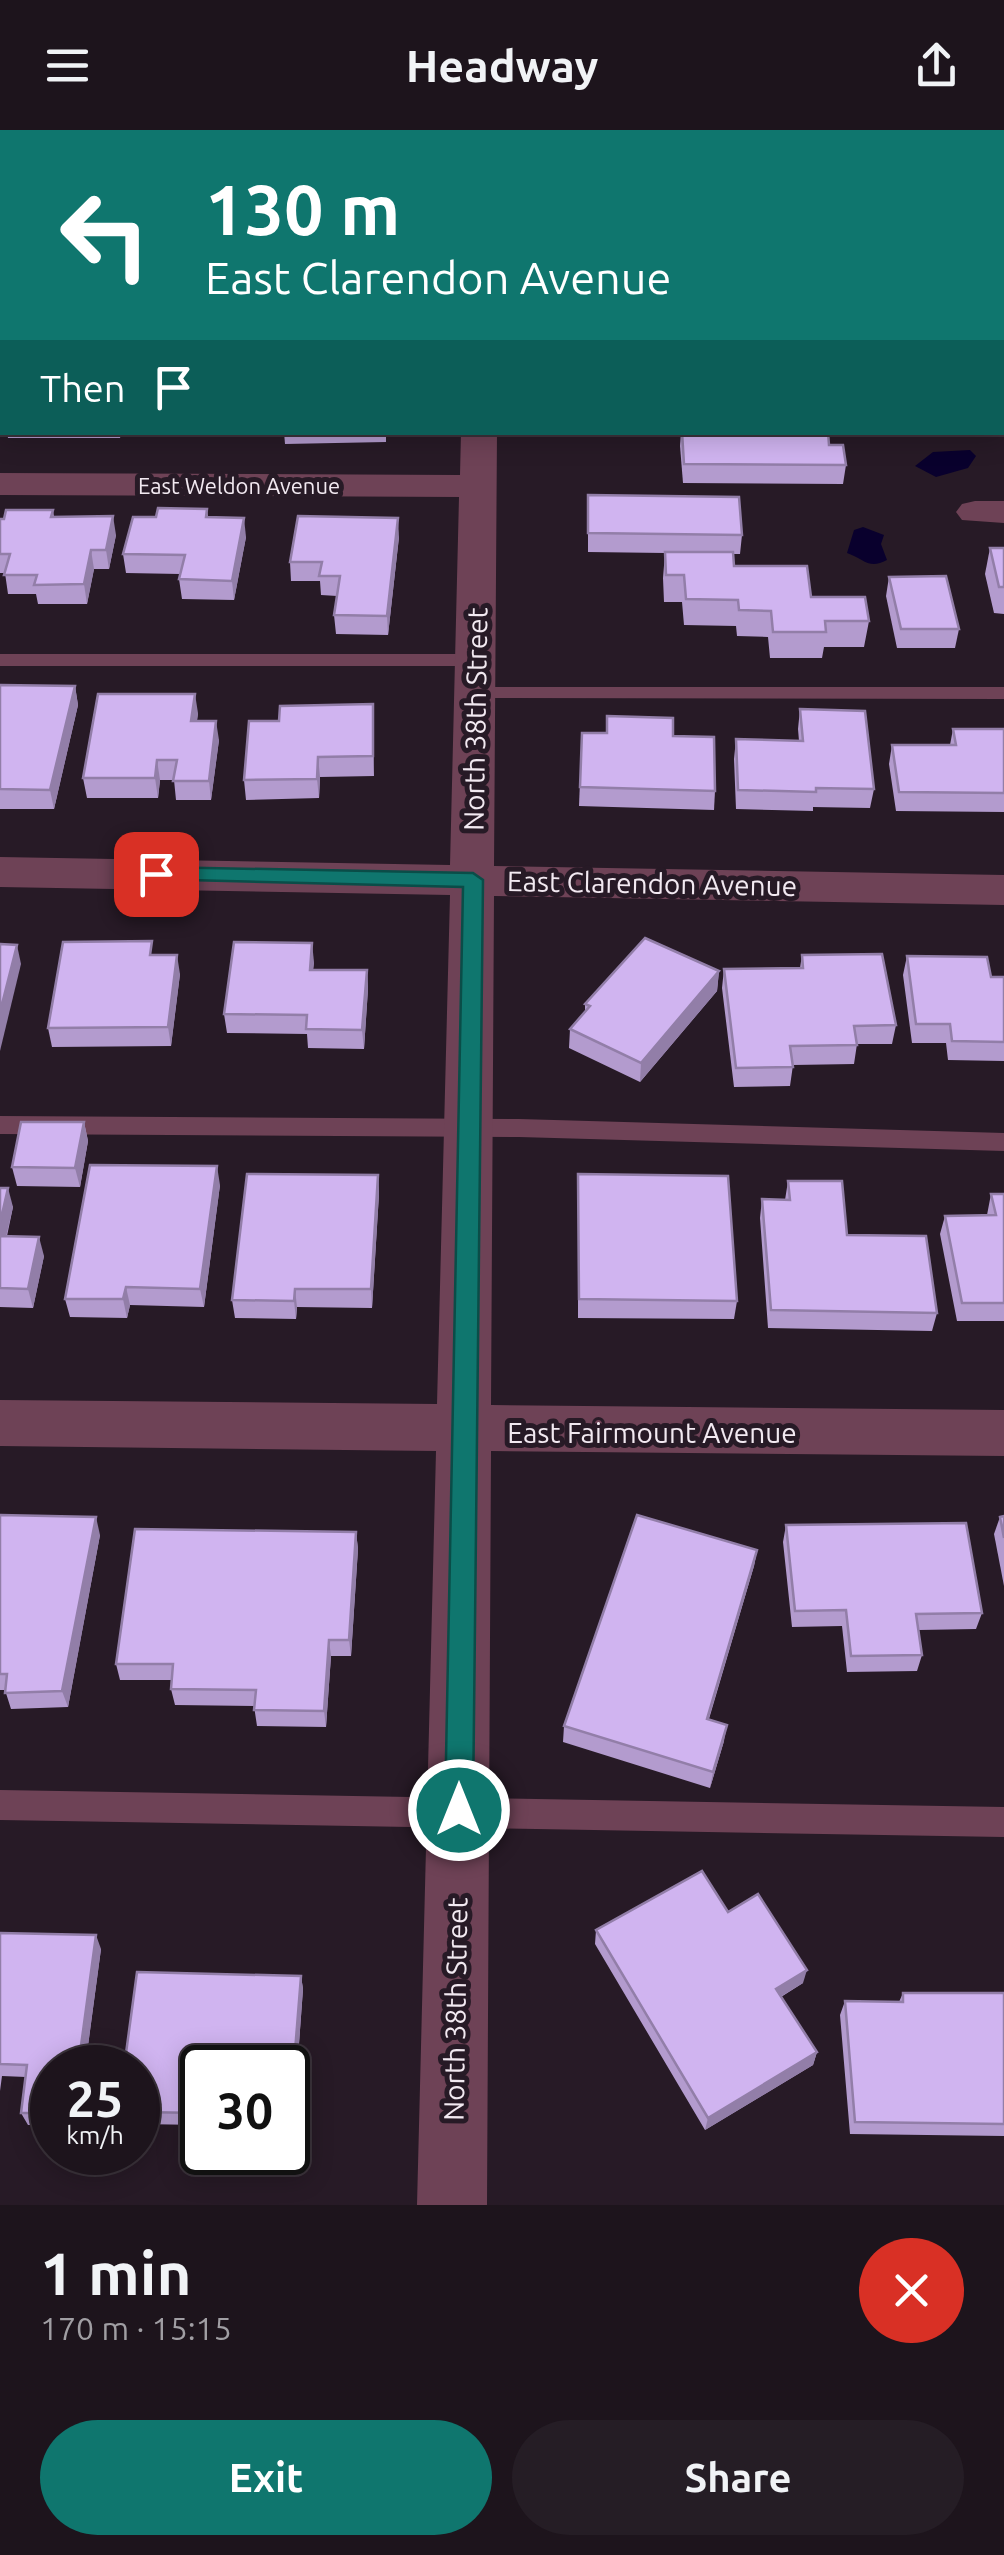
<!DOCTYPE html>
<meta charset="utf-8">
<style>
body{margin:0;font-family:Ubuntu,sans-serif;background:#251d25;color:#f1f3f6;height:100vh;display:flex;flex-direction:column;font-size:38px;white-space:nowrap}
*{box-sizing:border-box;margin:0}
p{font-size:32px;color:#a09ea3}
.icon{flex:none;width:55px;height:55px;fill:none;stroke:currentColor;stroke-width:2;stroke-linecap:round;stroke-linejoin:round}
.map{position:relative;height:2075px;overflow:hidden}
.panel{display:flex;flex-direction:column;background:#1d141c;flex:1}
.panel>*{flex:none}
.top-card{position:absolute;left:0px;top:0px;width:1005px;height:305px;box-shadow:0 5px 25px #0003,0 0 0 2px #3b333b;background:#0f766e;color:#fff;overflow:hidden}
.speed{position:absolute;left:30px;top:1915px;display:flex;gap:20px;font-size:50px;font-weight:700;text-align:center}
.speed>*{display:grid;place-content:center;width:130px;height:130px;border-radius:50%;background:#1d141c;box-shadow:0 5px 25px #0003,0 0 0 2px #3b333b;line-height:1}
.speed small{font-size:25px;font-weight:400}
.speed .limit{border:5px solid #111;border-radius:15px;background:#fff;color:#111}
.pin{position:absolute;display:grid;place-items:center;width:85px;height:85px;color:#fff;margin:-42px;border-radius:20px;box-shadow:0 5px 15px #0006}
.me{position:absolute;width:110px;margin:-55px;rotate:0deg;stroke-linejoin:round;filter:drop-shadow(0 0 8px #0008)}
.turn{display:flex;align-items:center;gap:35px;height:210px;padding:0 40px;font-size:45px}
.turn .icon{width:130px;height:130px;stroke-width:2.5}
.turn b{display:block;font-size:70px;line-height:85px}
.then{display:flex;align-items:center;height:95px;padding:0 40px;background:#0003;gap:20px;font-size:38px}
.round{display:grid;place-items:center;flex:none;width:105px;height:105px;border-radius:52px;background:#251d25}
.overview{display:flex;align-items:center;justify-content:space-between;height:170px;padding:0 40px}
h1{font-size:60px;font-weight:700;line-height:75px}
.button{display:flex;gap:20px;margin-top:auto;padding:20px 40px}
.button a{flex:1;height:115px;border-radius:60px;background:#0f766e;color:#fff;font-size:40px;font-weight:700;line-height:115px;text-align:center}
.button a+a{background:#251d25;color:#f1f3f6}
header{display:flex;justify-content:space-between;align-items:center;height:130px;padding:0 40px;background:#1d141c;font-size:45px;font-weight:700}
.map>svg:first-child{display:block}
.water{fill:#09002d}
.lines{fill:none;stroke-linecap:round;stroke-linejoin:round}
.lane{fill:#6e4256;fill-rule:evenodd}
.street{fill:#6e4256;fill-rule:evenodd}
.wall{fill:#b39bce}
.shaded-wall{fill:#927ea8}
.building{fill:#d0b4f0;stroke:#927ea8;stroke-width:2.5}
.route{fill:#0f766e;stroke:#0a4d48;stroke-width:2.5}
.labels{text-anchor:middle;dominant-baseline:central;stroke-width:10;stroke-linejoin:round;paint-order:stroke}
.far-street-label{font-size:22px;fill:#f2e9f1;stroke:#271a26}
.street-label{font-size:28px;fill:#f2e9f1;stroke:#271a26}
</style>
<header><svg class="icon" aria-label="menu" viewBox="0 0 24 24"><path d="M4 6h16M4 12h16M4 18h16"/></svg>Headway<svg class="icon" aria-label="share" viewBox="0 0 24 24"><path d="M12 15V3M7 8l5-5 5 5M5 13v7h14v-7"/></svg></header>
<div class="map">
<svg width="1004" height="2075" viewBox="0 0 1004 2075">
<rect width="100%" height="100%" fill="#271a26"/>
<g class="water">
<path d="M970 320 976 326 968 338 936 347 915 336 933 322Z"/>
<path d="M863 397 884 405 881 414 887 430C869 440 864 429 847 423L854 400Z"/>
</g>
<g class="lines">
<g class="lane">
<path d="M558 0H577L579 2H560Z"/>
<rect x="0" y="196" width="2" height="10"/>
<path d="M0 524H475L485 530 475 536H0Z"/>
<path d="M475 557H1004V569L468 568V558Z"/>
<path d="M0 986 519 989 1004 1003V1021L519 1007 0 1004Z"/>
<path d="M0 1660 1004 1677V1707L0 1690Z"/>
</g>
<g class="street">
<rect x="475" y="0" width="30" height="2"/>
<rect x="0" y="57" width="2" height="18"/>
<path d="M461 302H497L494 736 1004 745V775L494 766 491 1275 1004 1280V1326L491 1321 487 2075H417L436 1321 0 1316V1270L437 1274 450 765 0 757V727L450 735 459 367 0 365V343L460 345Z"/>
<path d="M975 371H1004V393L962 390 956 382 962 374Z"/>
</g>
</g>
<g class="wall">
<path d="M0 0H74L73 2H2V31H0Z"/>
<rect x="0" y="91" width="2" height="52"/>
<path d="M1002 92 1004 96V164H1002Z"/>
<rect x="1002" y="179" width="2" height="62"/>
<path d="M7 302H122L120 308H8Z"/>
<path d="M284 302H386V312L285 314Z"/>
<path d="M681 302 829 315 846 335 843 354 683 353 680 316Z"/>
<path d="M588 365 742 405 740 424H733L734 436 869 491 864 517H824L822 528H770L768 507 737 506 736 496 684 495 682 472H664L663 448 665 423 588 422Z"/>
<path d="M207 379 208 387 246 407 234 470 182 469 179 449 180 444 126 443 123 424 156 387Z"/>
<path d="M53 380 54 387 116 405 109 439H94L87 474H38L36 464H8L5 443H0V389Z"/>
<path d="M399 407 388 505 336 504 334 485 337 466 321 465 320 451H291L290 432Z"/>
<path d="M990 418H1004V484L994 483 985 444Z"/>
<path d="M889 447 959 499 955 518H897L886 466Z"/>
<path d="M0 555 75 556 78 575 54 679H0Z"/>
<path d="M373 574 374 646 320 647 319 668 246 670 244 650 279 591Z"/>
<path d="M800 579 874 659 870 678 813 677V681L736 679 734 629 736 609 799 611 798 599Z"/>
<path d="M198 583 197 591 219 610 211 670H176L174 650H160L158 668H87L83 648Z"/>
<path d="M953 599H1004V682L896 681 889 634 892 615H950Z"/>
<path d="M582 603 715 661 714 680 579 676Z"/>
<path d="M155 825 180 844 171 916 52 917 48 898Z"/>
<path d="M802 825 896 895 892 914H857L854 934 793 935 790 956 734 957 722 858 724 839 800 838Z"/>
<path d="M907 826 991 847H1004V931L948 930 946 913H912L903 845Z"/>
<path d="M314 832 313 840H367L368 859 364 919 308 918 307 904 227 903 224 884Z"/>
<path d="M719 841 717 861 640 952 569 918 570 899 585 882V874Z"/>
<path d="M84 992 88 1011 80 1057 17 1056 12 1037Z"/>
<path d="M578 1044 737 1171 734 1189 578 1188Z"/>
<path d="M378 1045 379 1064 372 1178 297 1177 296 1189 235 1188 232 1170Z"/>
<path d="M788 1051 937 1183 932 1201 768 1198 760 1088 762 1069 785 1070Z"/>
<path d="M220 1055 204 1177 130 1175 127 1188 70 1187 65 1169Z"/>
<path d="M0 1058 13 1077 7 1106 44 1126 33 1178 0 1177Z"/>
<path d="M991 1064H1004V1191H957L940 1104 945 1086 987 1085Z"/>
<path d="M0 1385 100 1405 68 1577 11 1579 5 1560H0Z"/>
<path d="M1004 1386V1456L994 1404 1000 1387Z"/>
<path d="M786 1395 982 1483 976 1499 919 1500 922 1525 917 1541 847 1542 842 1496 792 1497 783 1412Z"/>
<path d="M356 1402 358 1419 351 1526H331L326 1597 257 1596 254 1576 175 1575 171 1559 172 1550H120L116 1534Z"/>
<path d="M757 1420 754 1436 709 1589 724 1611 710 1658 563 1612 564 1596Z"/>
<path d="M728 1782 803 1853 781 1867 817 1922 813 1935 705 2000 595 1814 596 1800Z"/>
<path d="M0 1803 101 1819 85 1938H52V1995H28L21 1983 26 1947 2 1946 0 1961Z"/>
<path d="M301 1846 303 1859 293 1996H288V1938H202V1995L138 1994V1938Z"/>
<path d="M903 1863H1004V2006L850 2004 840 1885 845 1871 899 1872Z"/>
</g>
<g class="shaded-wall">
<path d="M113 386 116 405 109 439 106 420Z"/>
<path d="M244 388 246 407 234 470 232 451Z"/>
<path d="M398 388 399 407 388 505 387 486Z"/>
<path d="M91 420 94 439 87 474 84 454Z"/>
<path d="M75 556 78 575 54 679 50 660Z"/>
<path d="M195 564 198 583 194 610 191 591Z"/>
<path d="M373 574 374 593V646L373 626Z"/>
<path d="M216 591 219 610 211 670 209 651Z"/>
<path d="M318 627 320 647 319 668 317 649Z"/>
<path d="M157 630 160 650 158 668 155 648Z"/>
<path d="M312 813 314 832 311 859 310 840Z"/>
<path d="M17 815 21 834 0 921V882Z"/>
<path d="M177 825 180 844 171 916 168 897Z"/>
<path d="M367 840 368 859 364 919 362 900Z"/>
<path d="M719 841 717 861 640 952 641 933Z"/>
<path d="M84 992 88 1011 80 1057 75 1038Z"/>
<path d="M217 1036 220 1055 204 1177 200 1159Z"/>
<path d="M378 1045 379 1064 372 1178 371 1159Z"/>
<path d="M8 1058 13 1077 2 1124 0 1116V1093Z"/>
<path d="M39 1107 44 1126 33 1178 28 1159Z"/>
<path d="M126 1157 130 1175 127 1188 123 1169Z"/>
<path d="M295 1159 297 1177 296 1189 294 1171Z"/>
<path d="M96 1387 100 1405 68 1577 62 1561Z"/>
<path d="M356 1402 358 1419 351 1526 349 1510Z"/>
<path d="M757 1420 754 1436 704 1604 707 1589Z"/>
<path d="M329 1510 331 1526 326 1597 324 1581Z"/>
<path d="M727 1595 724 1611 710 1658 713 1642Z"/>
<path d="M96 1805 101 1819 85 1938H78Z"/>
<path d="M807 1840 803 1853 772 1872 776 1859Z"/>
<path d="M301 1846 303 1859 293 1996 290 1984Z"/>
<path d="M817 1922 813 1935 705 2000 708 1988Z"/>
</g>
<g class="building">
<path d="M0 0H66L65 2H2V13H0Z"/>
<rect x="0" y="91" width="2" height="34"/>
<path d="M1002 92 1004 96V138H1002Z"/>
<rect x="1002" y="179" width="2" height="37"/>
<rect x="1002" y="244" width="2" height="39"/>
<path d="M682 302H828L829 315H843L846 335 684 334Z"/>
<path d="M588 365 739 367 742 405 588 403Z"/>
<path d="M158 378 207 379 206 387 244 388 232 451 179 449 185 425 123 424 133 387H156Z"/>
<path d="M6 380H53L51 387 113 386 106 420H91L84 454 34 455 37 445H4L10 424H0V389H4Z"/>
<path d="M298 386 398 388 387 486 334 485 340 446H319L322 432H290Z"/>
<path d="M990 418H1004V457H999Z"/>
<path d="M665 422H733L734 436H807L811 467H865L869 491H825L826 502H773L771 481 739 480 738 470 686 469 684 445H666Z"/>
<path d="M946 446 959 499H901L889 447Z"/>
<path d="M0 555 75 556 50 660 0 659Z"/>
<path d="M98 564H195L191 591H216L209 651H173L177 630H157L155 648H83Z"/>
<path d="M373 574V626L318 627 317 649 244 650 249 591H279L280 576Z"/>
<path d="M800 579 865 581 874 659 816 658V662L738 660 736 609 803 611Z"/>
<path d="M607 586 673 588V606L714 607 715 661 580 657 582 603H607Z"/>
<path d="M953 599H1004V663L899 662 892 615H956Z"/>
<path d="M645 808 719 841 641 933 570 899 590 876 585 874Z"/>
<path d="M152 811 150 825H177L168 897 48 898 63 812Z"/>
<path d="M234 812 312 813 310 840H367L362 900 306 899 307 885 224 884Z"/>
<path d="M0 814 17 815 0 882Z"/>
<path d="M882 824 896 895 854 896 857 915 790 916 793 937 736 938 724 839 803 838 802 825Z"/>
<path d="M907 826 987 827 991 847H1004V912L952 911 950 894H916Z"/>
<path d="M21 992H84L75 1038 12 1037Z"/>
<path d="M90 1035 217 1036 200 1159 126 1157 123 1169H65Z"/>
<path d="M247 1044 378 1045 371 1159H295L294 1171 232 1170Z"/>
<path d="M578 1044 728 1046 737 1171 579 1169Z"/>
<path d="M788 1051H842L847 1105 926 1106 937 1183 771 1180 762 1069 790 1070Z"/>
<path d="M0 1058H8L0 1093Z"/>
<path d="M991 1064H1004V1173H962L945 1086 996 1085Z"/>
<path d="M0 1106 39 1107 28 1159 0 1158Z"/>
<path d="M0 1385 96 1387 62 1561 5 1563 7 1544H0Z"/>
<path d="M637 1385 757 1420 707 1589 727 1595 713 1642 564 1596Z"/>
<path d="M1004 1386V1408L1000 1387Z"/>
<path d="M966 1393 982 1483 916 1484 922 1525 851 1526 846 1480 795 1481 786 1395Z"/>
<path d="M135 1399 356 1402 349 1510H329L324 1581 254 1580 256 1560 171 1559 173 1534H116Z"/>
<path d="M702 1741 728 1782 758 1764 807 1840 776 1859 817 1922 708 1988 596 1800Z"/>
<path d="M0 1803 96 1805 78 1938H52V1983H21L27 1935 0 1934Z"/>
<path d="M137 1842 301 1846 290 1984H288V1938H202V1983L138 1982V1938H124Z"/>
<path d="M903 1863H1004V1994L855 1992 845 1871 903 1872Z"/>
</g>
<path class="route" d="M156 737 473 743 483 750 473 1680 469 1690 459 1694 449 1690 445 1680 463 757 149 749 146 744Z"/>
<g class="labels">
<g class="far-street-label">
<text x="239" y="355">East Weldon Avenue</text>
</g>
<g class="street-label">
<text transform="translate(475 589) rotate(-89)">North 38th Street</text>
<text transform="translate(652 753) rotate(1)">East Clarendon Avenue</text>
<text x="652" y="1302">East Fairmount Avenue</text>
<text transform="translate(455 1879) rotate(-89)">North 38th Street</text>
</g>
</g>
</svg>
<div class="speed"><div>25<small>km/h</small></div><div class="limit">30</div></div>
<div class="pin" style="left:156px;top:744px;background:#d93025"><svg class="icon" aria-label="arrive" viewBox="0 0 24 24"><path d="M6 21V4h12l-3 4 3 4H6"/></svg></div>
<svg class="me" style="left:459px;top:1680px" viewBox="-20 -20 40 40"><circle r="17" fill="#0f766e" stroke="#fff" stroke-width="3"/><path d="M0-11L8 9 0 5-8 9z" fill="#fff"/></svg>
<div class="top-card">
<div class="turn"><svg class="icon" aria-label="left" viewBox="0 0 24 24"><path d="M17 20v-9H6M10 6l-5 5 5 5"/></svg><div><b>130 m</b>East Clarendon Avenue</div></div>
<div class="then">Then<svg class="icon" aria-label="arrive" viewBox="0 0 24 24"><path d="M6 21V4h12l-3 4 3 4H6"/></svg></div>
</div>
</div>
<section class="panel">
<div class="overview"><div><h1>1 min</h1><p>170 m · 15:15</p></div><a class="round" style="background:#d93025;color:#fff"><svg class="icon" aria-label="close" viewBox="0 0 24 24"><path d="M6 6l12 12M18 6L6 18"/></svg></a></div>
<div class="button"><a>Exit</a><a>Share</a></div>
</section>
